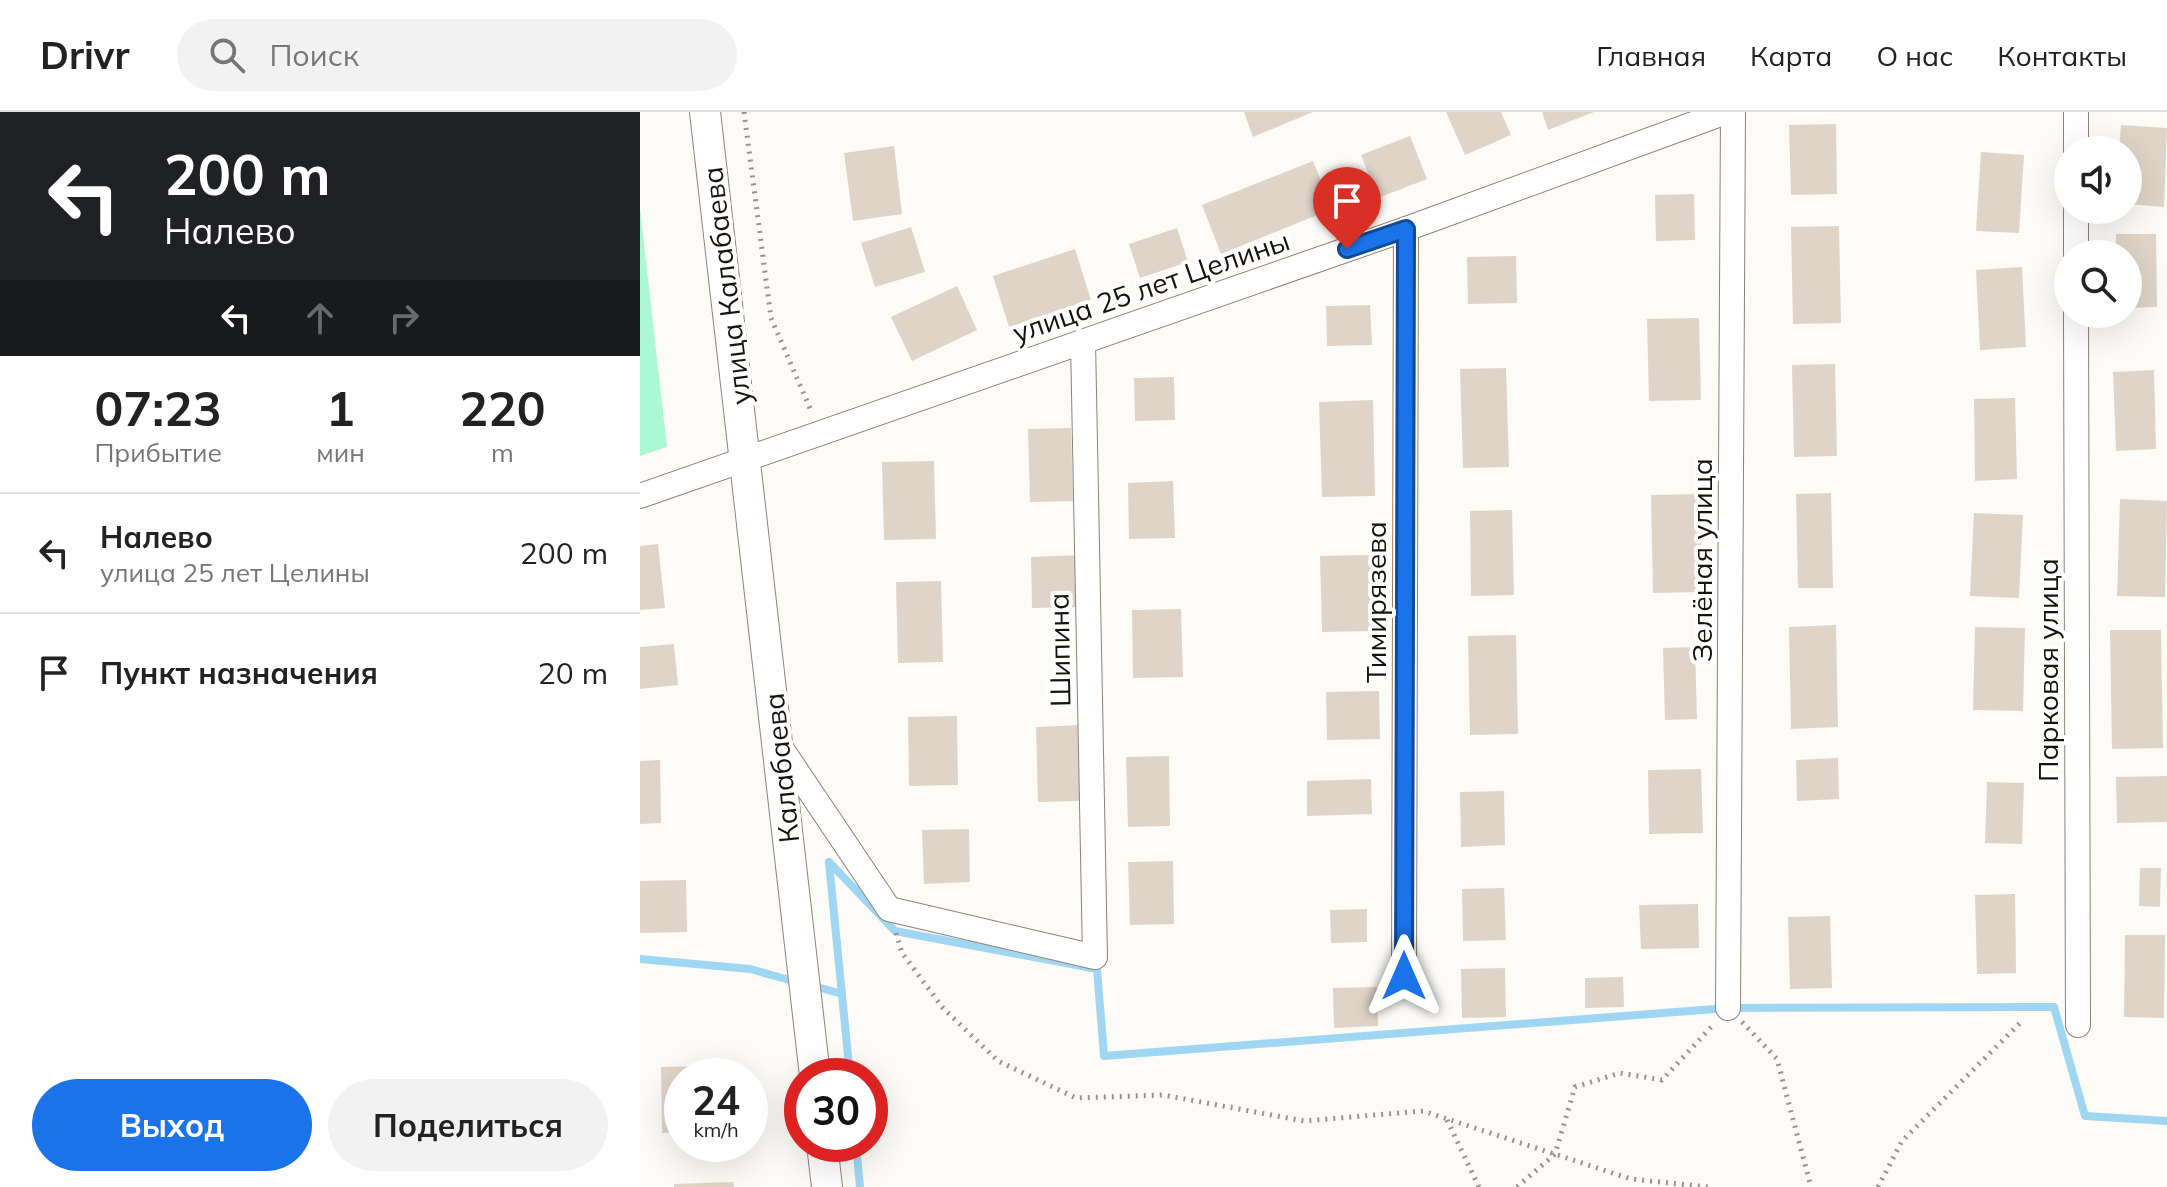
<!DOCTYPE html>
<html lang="ru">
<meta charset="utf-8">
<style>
body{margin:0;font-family:Mulish,sans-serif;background:#f2f2f2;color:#222;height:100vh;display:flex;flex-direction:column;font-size:30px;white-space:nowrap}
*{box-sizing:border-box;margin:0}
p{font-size:26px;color:#767676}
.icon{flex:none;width:44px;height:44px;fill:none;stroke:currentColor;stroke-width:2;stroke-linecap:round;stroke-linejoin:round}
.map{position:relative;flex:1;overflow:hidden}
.sheet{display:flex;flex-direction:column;background:#fff;width:640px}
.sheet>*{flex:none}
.guide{background:#202124;color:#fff;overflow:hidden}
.controls{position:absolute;left:1414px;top:24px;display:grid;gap:16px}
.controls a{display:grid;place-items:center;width:88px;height:88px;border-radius:50%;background:#fff;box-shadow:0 8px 32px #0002;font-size:40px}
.speed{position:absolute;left:24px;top:946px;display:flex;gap:16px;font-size:40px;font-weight:700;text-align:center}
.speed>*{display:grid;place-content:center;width:104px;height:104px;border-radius:50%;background:#fff;box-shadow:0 8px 32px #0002;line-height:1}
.speed small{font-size:20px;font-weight:400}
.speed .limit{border:12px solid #d22;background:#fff;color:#111}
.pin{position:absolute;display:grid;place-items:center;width:68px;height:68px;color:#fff;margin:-82px -34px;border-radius:50% 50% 50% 0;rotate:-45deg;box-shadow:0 0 8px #0007}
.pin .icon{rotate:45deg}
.me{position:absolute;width:88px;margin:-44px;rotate:0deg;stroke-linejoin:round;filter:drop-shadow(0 0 6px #0008)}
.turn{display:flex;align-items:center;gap:28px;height:168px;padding:0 32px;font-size:36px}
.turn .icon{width:104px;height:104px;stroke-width:2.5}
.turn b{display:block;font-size:56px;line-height:68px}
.lanes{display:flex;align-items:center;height:76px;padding:0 32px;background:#0003;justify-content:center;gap:40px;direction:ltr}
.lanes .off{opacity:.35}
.eta{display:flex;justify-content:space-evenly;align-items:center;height:136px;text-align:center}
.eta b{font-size:48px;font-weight:700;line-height:56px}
.cta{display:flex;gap:16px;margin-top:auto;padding:16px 32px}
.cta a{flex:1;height:92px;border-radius:48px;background:#1a73e8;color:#fff;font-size:32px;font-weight:700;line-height:92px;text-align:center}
.cta a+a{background:#f2f2f2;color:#222}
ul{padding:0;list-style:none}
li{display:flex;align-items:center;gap:24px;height:120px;padding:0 32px;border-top:2px solid #e0e0e0}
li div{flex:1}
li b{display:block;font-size:30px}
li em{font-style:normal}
header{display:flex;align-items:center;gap:48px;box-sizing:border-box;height:112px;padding:0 40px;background:#fff;border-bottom:2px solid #e0e0e0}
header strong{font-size:38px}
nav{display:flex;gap:44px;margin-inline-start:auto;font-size:28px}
.search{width:560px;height:72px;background:#f2f2f2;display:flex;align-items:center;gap:20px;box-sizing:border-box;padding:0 28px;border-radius:44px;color:#767676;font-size:30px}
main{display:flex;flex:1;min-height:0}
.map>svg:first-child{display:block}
.green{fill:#aaf9d4}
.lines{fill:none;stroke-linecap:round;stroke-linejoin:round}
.stream{stroke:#9fd7f3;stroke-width:8}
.building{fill:#e0d4c8}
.minor-casing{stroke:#8d8277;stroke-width:26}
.tertiary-casing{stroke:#8d8277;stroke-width:32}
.path{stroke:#969390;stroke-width:5;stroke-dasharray:2 6;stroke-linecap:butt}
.minor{stroke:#fff;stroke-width:24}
.tertiary{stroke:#fff;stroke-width:30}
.route-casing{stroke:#114b97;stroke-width:20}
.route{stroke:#1a73e8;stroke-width:14}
.labels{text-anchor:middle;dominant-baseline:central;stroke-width:8;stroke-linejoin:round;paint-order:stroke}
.street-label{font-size:28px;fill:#16120e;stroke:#fff}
</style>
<header>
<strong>Drivr</strong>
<div class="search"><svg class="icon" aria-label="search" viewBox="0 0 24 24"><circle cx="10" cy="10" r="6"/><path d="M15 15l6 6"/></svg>Поиск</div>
<nav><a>Главная</a><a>Карта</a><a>О нас</a><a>Контакты</a></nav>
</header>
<main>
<section class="sheet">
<div class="guide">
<div class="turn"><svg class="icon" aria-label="left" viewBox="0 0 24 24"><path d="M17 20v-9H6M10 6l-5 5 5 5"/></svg><div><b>200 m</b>Налево</div></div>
<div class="lanes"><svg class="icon" aria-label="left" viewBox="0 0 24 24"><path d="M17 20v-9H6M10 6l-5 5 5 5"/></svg><svg class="icon off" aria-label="ahead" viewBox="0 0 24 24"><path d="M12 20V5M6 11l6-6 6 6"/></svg><svg class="icon off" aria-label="right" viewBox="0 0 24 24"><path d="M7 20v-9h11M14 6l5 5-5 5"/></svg></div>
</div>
<div class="eta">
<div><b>07:23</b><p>Прибытие</p></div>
<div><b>1</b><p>мин</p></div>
<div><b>220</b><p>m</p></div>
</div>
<ul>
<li><svg class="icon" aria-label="left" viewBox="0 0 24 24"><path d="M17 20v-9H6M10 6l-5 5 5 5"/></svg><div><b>Налево</b><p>улица 25 лет Целины</p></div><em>200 m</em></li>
<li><svg class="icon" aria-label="arrive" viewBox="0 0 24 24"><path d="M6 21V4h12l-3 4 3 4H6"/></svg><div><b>Пункт назначения</b></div><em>20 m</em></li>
</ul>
<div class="cta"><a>Выход</a><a>Поделиться</a></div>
</section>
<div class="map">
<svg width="1527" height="1075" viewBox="0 0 1527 1075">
<rect width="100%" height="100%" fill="#fdfbf8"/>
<path class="green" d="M0 96 27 335 0 344Z"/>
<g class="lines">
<g class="stream">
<path d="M189 750 255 819 457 857 464 944 1088 896 1414 895 1445 1004 1527 1009"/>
<path d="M189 751 210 964"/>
<path d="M0 847 110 857 157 870"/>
<path d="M170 873 202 882"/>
<path d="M216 1032 220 1075"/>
</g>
</g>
<g class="building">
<path d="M604 0H673L613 25Z"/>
<path d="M806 0H861L871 23 825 43Z"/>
<path d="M902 0H954L908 18Z"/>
<path d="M1196 12 1197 82 1151 83 1149 13Z"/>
<path d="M1481 13 1527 16 1524 95 1488 92V38H1479Z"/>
<path d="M770 24 787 67 738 86 721 43Z"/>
<path d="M254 34 262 102 213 109 204 41Z"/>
<path d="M1341 40 1384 43 1379 121 1336 119Z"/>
<path d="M673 49 692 97 581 142 562 93Z"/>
<path d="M1054 82 1055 128 1016 129 1015 83Z"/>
<path d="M1199 114 1201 211 1153 212 1151 115Z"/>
<path d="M271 115 285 160 235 175 221 131Z"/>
<path d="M537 116 548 150 500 166 489 132Z"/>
<path d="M1476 122H1516L1517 195 1488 196V142H1476Z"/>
<path d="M435 137 451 188 369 215 353 164Z"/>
<path d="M876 144 877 191 828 192 827 145Z"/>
<path d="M1382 155 1386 235 1340 238 1336 158Z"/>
<path d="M317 174 337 218 272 249 251 205Z"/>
<path d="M730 193 732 233 687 234 686 194Z"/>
<path d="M1059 206 1061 288 1009 289 1007 207Z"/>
<path d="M1195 252 1197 344 1154 345 1152 253Z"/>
<path d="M866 256 869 355 823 356 820 257Z"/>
<path d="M1514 258 1516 337 1476 339 1473 260Z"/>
<path d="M534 265 535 308 495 309 494 266Z"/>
<path d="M1375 286 1377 367 1335 369 1334 287Z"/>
<path d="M733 288 735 384 682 385 679 290Z"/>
<path d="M431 316 433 389 390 390 388 317Z"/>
<path d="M294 349 296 427 244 428 242 350Z"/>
<path d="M533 369 535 426 489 427 488 371Z"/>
<path d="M1191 381 1193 476H1158L1156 382Z"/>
<path d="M1060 382 1062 480 1013 481 1011 383Z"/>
<path d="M1480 387 1527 389 1525 485 1477 484Z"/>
<path d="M872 398 874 483 831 484 830 399Z"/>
<path d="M1334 401 1383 403 1379 486 1330 484Z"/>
<path d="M18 432 25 496 0 498V434Z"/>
<path d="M441 443 442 495 392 496 391 445Z"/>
<path d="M732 443 733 519 682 520 680 444Z"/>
<path d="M301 469 303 550 258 551 256 470Z"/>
<path d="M541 497 543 565 493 566 492 498Z"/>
<path d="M1196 513 1198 615 1151 617 1149 515Z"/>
<path d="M1335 515 1385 516 1383 599 1333 598Z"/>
<path d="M1470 518H1521L1523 636 1472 637Z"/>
<path d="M876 523 878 622 830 623 828 524Z"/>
<path d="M34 532 38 573 0 577V535Z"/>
<path d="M1055 535 1057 607 1025 608 1023 536Z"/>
<path d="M739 579 740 627 687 628 686 580Z"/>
<path d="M317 604 318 673 269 674 268 605Z"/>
<path d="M438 613 440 689 398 690 396 615Z"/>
<path d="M529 644 530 714 488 715 486 645Z"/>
<path d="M1198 646 1199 687 1157 689 1156 648Z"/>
<path d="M20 648 21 711 0 712V649Z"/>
<path d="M1061 657 1063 721 1009 722 1008 658Z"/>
<path d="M1527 664V710L1477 711 1476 665Z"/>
<path d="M731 667 732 702 667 704V669Z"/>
<path d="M1347 670 1384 671 1382 732 1345 731Z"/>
<path d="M864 679 865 733 821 735 820 680Z"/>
<path d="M329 717 330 770 284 772 282 718Z"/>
<path d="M533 749 534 812 490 813 488 750Z"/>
<path d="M1500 756H1521L1520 795 1499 794Z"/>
<path d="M46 768 47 820 0 821V769Z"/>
<path d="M864 776 866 828 823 829 822 777Z"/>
<path d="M1375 782 1376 861 1337 862 1335 783Z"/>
<path d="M1058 792 1059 836 1001 837 999 793Z"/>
<path d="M727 797V830L691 831 690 798Z"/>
<path d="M1190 804 1192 876 1150 877 1148 805Z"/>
<path d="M1485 823H1525L1524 906 1484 905Z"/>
<path d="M865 856 866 905 822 906 821 857Z"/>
<path d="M983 865 984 895 945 896V866Z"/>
<path d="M737 875 738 914 694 916 693 876Z"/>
<path d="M67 954 68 964H42V1020L22 1021 21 955Z"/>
<path d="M93 1070 94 1075H34V1072Z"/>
</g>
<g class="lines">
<defs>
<g id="minor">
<path d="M1436 0V38"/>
<path d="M1436 98V142"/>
<path d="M1436 202 1438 913"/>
<path d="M0 384 766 117 1086 0"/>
<path d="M139 633 249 797 455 845 443 229"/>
<path d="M764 864 766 117"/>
<path d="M1088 896 1093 0"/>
</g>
<g id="tertiary">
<path d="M65 0 175 964"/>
<path d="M182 1032 187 1075"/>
</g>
</defs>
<use href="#minor" class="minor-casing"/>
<use href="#tertiary" class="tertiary-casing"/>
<g class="path">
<path d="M104 0 131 206 172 301"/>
<path d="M256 821 262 841 303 896 358 949 436 986 523 983 664 1009 783 999 991 1067 1068 1075"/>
<path d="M1102 910 1137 947 1171 1075"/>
<path d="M807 1008 839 1075"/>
<path d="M877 1075 915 1042 935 975 980 961 1022 968 1074 912"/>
<path d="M1238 1075 1262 1029 1380 911"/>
</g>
<use href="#minor" class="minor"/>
<use href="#tertiary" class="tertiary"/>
</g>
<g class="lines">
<defs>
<path id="route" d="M707 137 766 117 764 864"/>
</defs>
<use href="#route" class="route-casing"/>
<use href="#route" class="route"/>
</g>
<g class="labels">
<g class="street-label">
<text transform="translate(86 174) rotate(-97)">улица Калабаева</text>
<text transform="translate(511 174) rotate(-19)">улица 25 лет Целины</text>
<text transform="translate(1061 448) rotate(-90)">Зелёная улица</text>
<text transform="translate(735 490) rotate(-90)">Тимирязева</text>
<text transform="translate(419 538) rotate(-91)">Шипина</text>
<text transform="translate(1407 558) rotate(-90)">Парковая улица</text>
<text transform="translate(141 656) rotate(-96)">Калабаева</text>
</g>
</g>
</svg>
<div class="controls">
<a><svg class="icon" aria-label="sound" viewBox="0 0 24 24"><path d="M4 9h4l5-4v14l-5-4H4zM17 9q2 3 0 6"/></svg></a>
<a><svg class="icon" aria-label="search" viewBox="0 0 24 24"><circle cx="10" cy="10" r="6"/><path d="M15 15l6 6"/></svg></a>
</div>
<div class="speed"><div>24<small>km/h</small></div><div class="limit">30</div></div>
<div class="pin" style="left:707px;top:137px;background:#d93025"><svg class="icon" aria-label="arrive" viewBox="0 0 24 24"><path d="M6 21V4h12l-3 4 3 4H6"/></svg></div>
<svg class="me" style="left:764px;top:864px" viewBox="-20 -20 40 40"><path d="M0-17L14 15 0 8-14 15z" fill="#1a73e8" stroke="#fff" stroke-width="4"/></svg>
</div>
</main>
